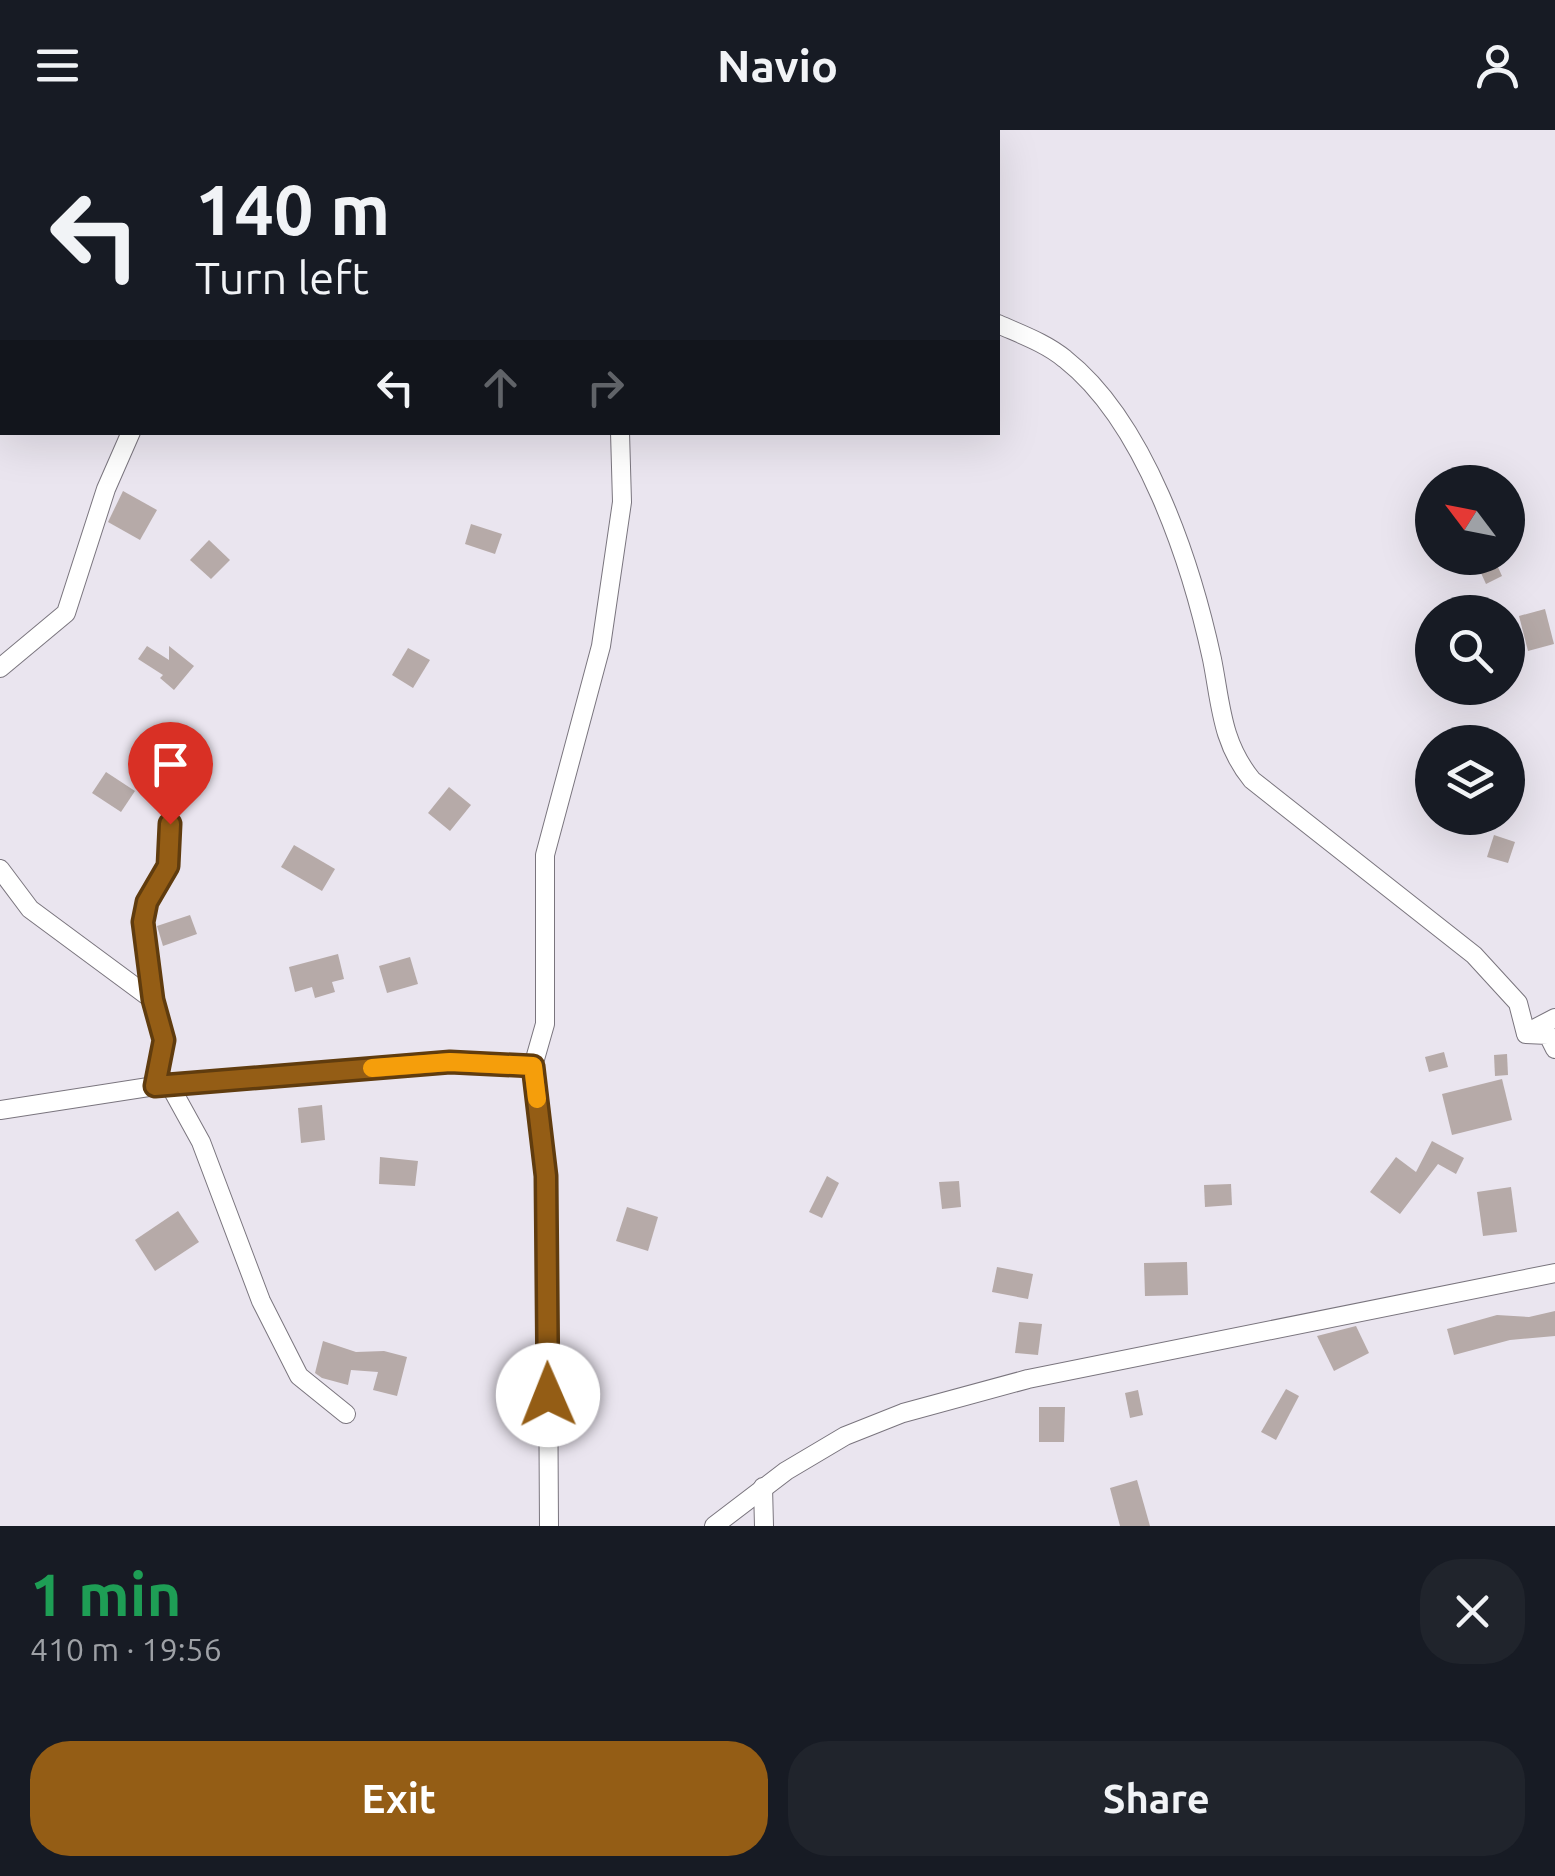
<!DOCTYPE html>
<meta charset="utf-8">
<style>
body{margin:0;font-family:Ubuntu,sans-serif;background:#20242c;color:#f1f3f6;height:100vh;display:flex;flex-direction:column;font-size:38px;white-space:nowrap}
*{box-sizing:border-box;margin:0}
p{font-size:32px;color:#9ea1a6}
.icon{flex:none;width:55px;height:55px;fill:none;stroke:currentColor;stroke-width:2;stroke-linecap:round;stroke-linejoin:round}
.map{position:relative;height:1396px;overflow:hidden}
.drawer{display:flex;flex-direction:column;background:#171b24;flex:1}
.drawer>*{flex:none}
.guide{position:absolute;left:0px;top:0px;width:1000px;height:305px;box-shadow:0 10px 40px #0002;background:#171b24;color:#f1f3f6;overflow:hidden}
.needle{width:65px;rotate:302deg}
.controls{position:absolute;left:1415px;top:335px;display:grid;gap:20px}
.controls a{display:grid;place-items:center;width:110px;height:110px;border-radius:50%;background:#171b24;box-shadow:0 10px 40px #0002;font-size:50px}
.pin{position:absolute;display:grid;place-items:center;width:85px;height:85px;color:#fff;margin:-102px -42px;border-radius:50% 50% 50% 0;rotate:-45deg;box-shadow:0 0 10px #0007}
.pin .icon{rotate:45deg}
.me{position:absolute;width:110px;margin:-55px;rotate:359deg;stroke-linejoin:round;filter:drop-shadow(0 0 8px #0008)}
.turn{display:flex;align-items:center;gap:35px;height:210px;padding:0 30px;font-size:45px}
.turn .icon{width:130px;height:130px;stroke-width:2.5}
.turn b{display:block;font-size:70px;line-height:85px}
.lanes{display:flex;align-items:center;height:95px;padding:0 30px;background:#0003;justify-content:center;gap:50px;direction:ltr}
.lanes .off{opacity:.35}
.round{display:grid;place-items:center;flex:none;width:105px;height:105px;border-radius:40px;background:#20242c}
.head{display:flex;align-items:center;justify-content:space-between;height:170px;padding:0 30px}
h1{font-size:60px;font-weight:600;line-height:75px;color:#1e9e55}
.primary-button{display:flex;gap:20px;margin-top:auto;padding:20px 30px}
.primary-button a{flex:1;height:115px;border-radius:40px;background:#945d15;color:#fff;font-size:40px;font-weight:600;line-height:115px;text-align:center}
.primary-button a+a{background:#20242c;color:#f1f3f6}
header{display:flex;justify-content:space-between;align-items:center;height:130px;padding:0 30px;background:#171b24;font-size:45px;font-weight:600}
.map>svg:first-child{display:block}
.building{fill:#b6aaa8}
.lines{fill:none;stroke-linecap:round;stroke-linejoin:round}
.minor-casing{stroke:#7a757e;stroke-width:20}
.minor{stroke:#fff;stroke-width:18}
.route-casing{stroke:#603c0e;stroke-width:25}
.route{stroke:#945d15;stroke-width:18}
.slow{stroke:#f59e0b;stroke-width:18}
</style>
<header><svg class="icon" aria-label="menu" viewBox="0 0 24 24"><path d="M4 6h16M4 12h16M4 18h16"/></svg>Navio<svg class="icon" aria-label="person" viewBox="0 0 24 24"><circle cx="12" cy="8" r="4"/><path d="M4 21q1-7 8-7t8 7"/></svg></header>
<div class="map">
<svg width="1555" height="1396" viewBox="0 0 1555 1396">
<rect width="100%" height="100%" fill="#eae5ef"/>
<g class="building">
<path d="M123 361 157 380 140 410 108 392Z"/>
<path d="M471 394 502 404 495 424 465 414Z"/>
<path d="M209 410 230 430 211 449 190 430Z"/>
<path d="M1497 435 1502 446 1486 454 1481 443Z"/>
<path d="M1545 479 1554 514 1528 521 1519 486Z"/>
<path d="M147 516 169 530V516L194 536 174 560 160 548 163 545 138 529Z"/>
<path d="M408 518 430 530 413 558 392 545Z"/>
<path d="M149 634 181 655 168 674 136 652Z"/>
<path d="M106 642 135 661 121 682 92 663Z"/>
<path d="M449 657 471 675 450 701 428 683Z"/>
<path d="M1494 705 1515 712 1508 733 1487 727Z"/>
<path d="M294 715 335 739 322 761 281 737Z"/>
<path d="M190 785 197 804 163 816 157 796Z"/>
<path d="M338 824 344 849 332 852 335 862 315 868 312 857 295 862 289 837Z"/>
<path d="M410 827 418 854 387 863 379 836Z"/>
<path d="M1444 922 1448 937 1429 942 1425 927Z"/>
<path d="M1507 924 1508 945 1495 946 1494 925Z"/>
<path d="M1502 949 1512 990 1452 1005 1442 964Z"/>
<path d="M322 975 325 1010 301 1013 298 978Z"/>
<path d="M1432 1011 1464 1028 1456 1044 1438 1034 1400 1084 1370 1062 1396 1027 1416 1042Z"/>
<path d="M380 1027 418 1031 415 1056 379 1054Z"/>
<path d="M827 1046 839 1053 822 1088 809 1082Z"/>
<path d="M959 1051 961 1077 942 1079 939 1052Z"/>
<path d="M1231 1054 1232 1075 1205 1077 1204 1055Z"/>
<path d="M1511 1057 1517 1102 1483 1106 1477 1062Z"/>
<path d="M627 1077 658 1087 648 1121 616 1111Z"/>
<path d="M178 1081 199 1112 155 1141 135 1110Z"/>
<path d="M1187 1132 1188 1165 1145 1166 1144 1133Z"/>
<path d="M997 1137 1033 1144 1028 1169 992 1162Z"/>
<path d="M1555 1181V1206L1510 1210 1454 1225 1447 1199 1497 1185 1529 1187Z"/>
<path d="M1019 1192 1042 1194 1038 1225 1015 1223Z"/>
<path d="M1356 1196 1369 1223 1334 1241 1317 1206Z"/>
<path d="M323 1211 356 1222 384 1221 407 1227 397 1266 373 1260 378 1242 351 1240 348 1255 322 1248 315 1243Z"/>
<path d="M1286 1259 1299 1266 1276 1310 1261 1302Z"/>
<path d="M1138 1260 1143 1285 1130 1288 1125 1263Z"/>
<path d="M1039 1277H1065L1064 1312H1039Z"/>
<path d="M1137 1350 1150 1396H1120L1110 1358Z"/>
</g>
<g class="lines">
<defs>
<g id="minor">
<path d="M482 0 483 2"/>
<path d="M308 2 310 0"/>
<path d="M998 194C1020 204 1046 213 1065 229 1145 292 1191 432 1212 529 1221 574 1221 612 1252 650L1474 825 1518 873 1526 904 1548 905 1555 919"/>
<path d="M0 538 66 483 106 359 131 302"/>
<path d="M0 739 30 779 153 870 164 910 155 956"/>
<path d="M153 870 143 792 147 772 169 736 170 694"/>
<path d="M1526 903 1555 888"/>
<path d="M169 954 201 1012 261 1171 299 1246 346 1284"/>
<path d="M0 980 155 956 450 932 533 936"/>
<path d="M763 1357 764 1396"/>
<path d="M549 1396 547 1046 533 936 545 894V725L601 516 622 372 620 302"/>
<path d="M714 1396 786 1341 845 1306 903 1283 1028 1249 1555 1143"/>
</g>
</defs>
<use href="#minor" class="minor-casing"/>
<use href="#minor" class="minor"/>
</g>
<g class="lines">
<defs>
<path id="route" d="M170 694 168 736 147 772 143 792 153 870 164 910 155 956 450 932 533 936 546 1046 548 1265"/>
</defs>
<use href="#route" class="route-casing"/>
<use href="#route" class="route"/>
<path class="slow" d="M372 938 450 932 533 936 537 969"/>
</g>
</svg>
<div class="controls">
<a><svg class="needle" viewBox="-14 -14 28 28"><path d="M0-13l5 13h-10z" fill="#e53935"/><path d="M0 13l5-13h-10z" fill="#9ea1a6"/></svg></a>
<a><svg class="icon" aria-label="search" viewBox="0 0 24 24"><circle cx="10" cy="10" r="6"/><path d="M15 15l6 6"/></svg></a>
<a><svg class="icon" aria-label="layers" viewBox="0 0 24 24"><path d="M12 4l9 5-9 5-9-5zM3 14l9 5 9-5"/></svg></a>
</div>
<div class="pin" style="left:170px;top:694px;background:#d93025"><svg class="icon" aria-label="arrive" viewBox="0 0 24 24"><path d="M6 21V4h12l-3 4 3 4H6"/></svg></div>
<svg class="me" style="left:548px;top:1265px" viewBox="-20 -20 40 40"><circle r="19" fill="#fff"/><path d="M0-13L10 11 0 6-10 11z" fill="#945d15"/></svg>
<div class="guide">
<div class="turn"><svg class="icon" aria-label="left" viewBox="0 0 24 24"><path d="M17 20v-9H6M10 6l-5 5 5 5"/></svg><div><b>140 m</b>Turn left</div></div>
<div class="lanes"><svg class="icon" aria-label="left" viewBox="0 0 24 24"><path d="M17 20v-9H6M10 6l-5 5 5 5"/></svg><svg class="icon off" aria-label="ahead" viewBox="0 0 24 24"><path d="M12 20V5M6 11l6-6 6 6"/></svg><svg class="icon off" aria-label="right" viewBox="0 0 24 24"><path d="M7 20v-9h11M14 6l5 5-5 5"/></svg></div>
</div>
</div>
<section class="drawer">
<div class="head"><div><h1>1 min</h1><p>410 m · 19:56</p></div><a class="round"><svg class="icon" aria-label="close" viewBox="0 0 24 24"><path d="M6 6l12 12M18 6L6 18"/></svg></a></div>
<div class="primary-button"><a>Exit</a><a>Share</a></div>
</section>
